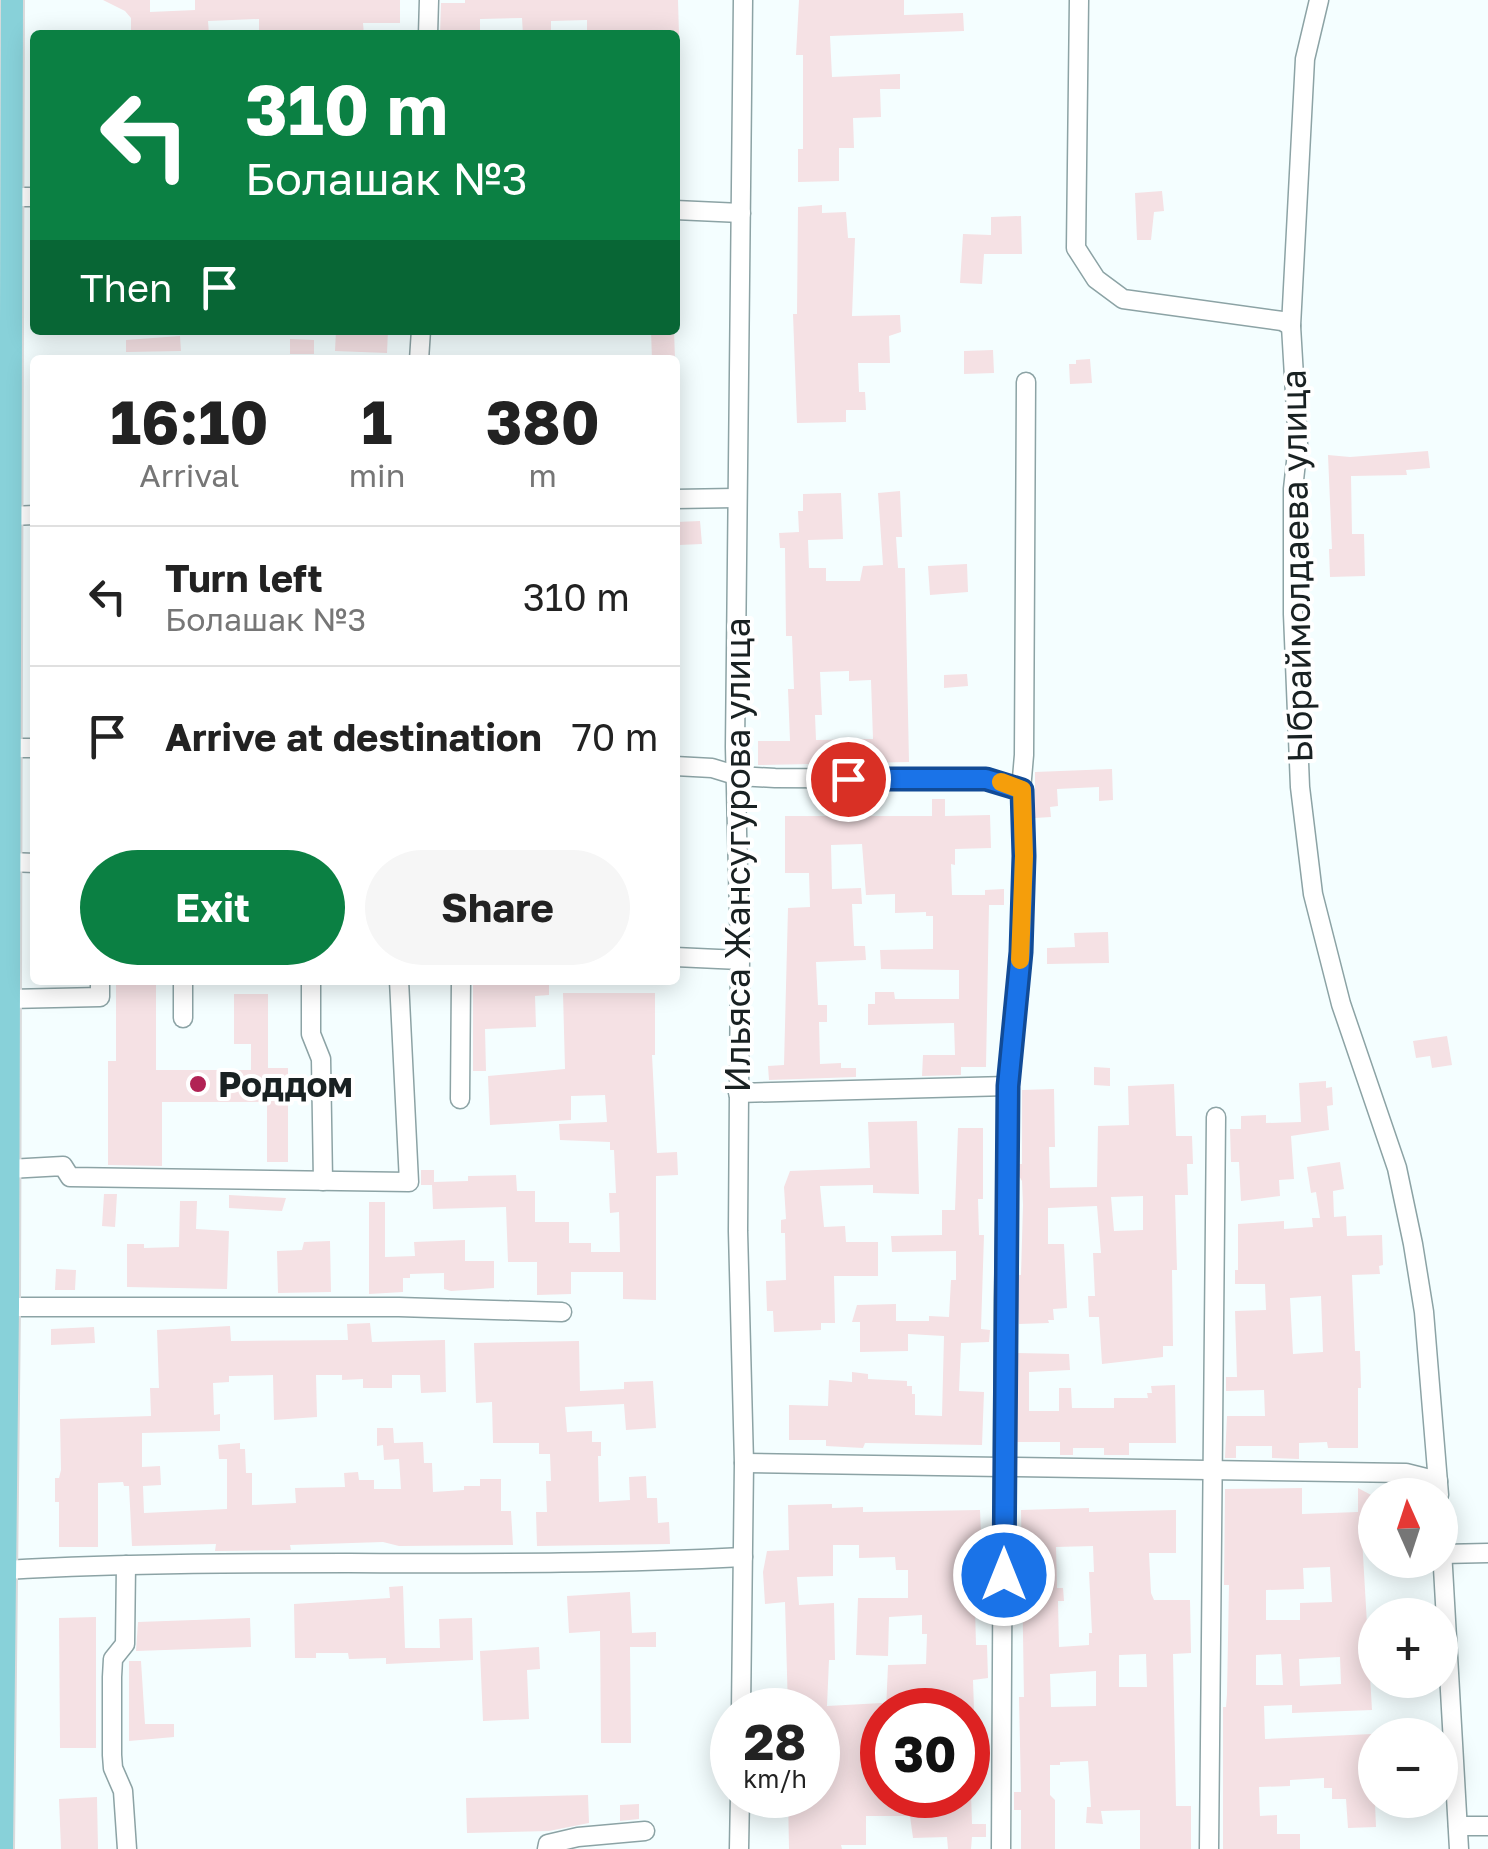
<!DOCTYPE html>
<meta charset="utf-8">
<style>
body{margin:0;font-family:"Golos Text",sans-serif;background:#f6f6f6;color:#222;height:100vh;display:flex;flex-direction:column;font-size:38px;white-space:nowrap}
*{box-sizing:border-box;margin:0}
p{font-size:32px;color:#767676}
.icon{flex:none;width:55px;height:55px;fill:none;stroke:currentColor;stroke-width:2;stroke-linecap:round;stroke-linejoin:round}
.map{position:relative;flex:1;overflow:hidden}
.sheet{position:absolute;left:30px;top:355px;width:650px;height:630px;display:flex;flex-direction:column;background:#fff;border-radius:10px;box-shadow:0 5px 25px #0003}
.sheet>*{flex:none}
.hud{position:absolute;left:30px;top:30px;width:650px;height:305px;border-radius:10px;box-shadow:0 5px 25px #0003;background:#0b8043;color:#fff;overflow:hidden}
.needle{width:65px;rotate:357deg}
.tools{position:absolute;left:1358px;top:1478px;display:grid;gap:20px}
.tools a{display:grid;place-items:center;width:100px;height:100px;border-radius:50%;background:#fff;box-shadow:0 5px 25px #0003;font-size:50px}
.speed{position:absolute;left:710px;top:1688px;display:flex;gap:20px;font-size:50px;font-weight:700;text-align:center}
.speed>*{display:grid;place-content:center;width:130px;height:130px;border-radius:50%;background:#fff;box-shadow:0 5px 25px #0003;line-height:1}
.speed small{font-size:25px;font-weight:400}
.speed .limit{border:15px solid #d22;background:#fff;color:#111}
.pin{position:absolute;display:grid;place-items:center;width:85px;height:85px;color:#fff;margin:-42px;border:5px solid #fff;border-radius:50%;box-shadow:0 2px 10px #0007}
.me{position:absolute;width:110px;margin:-55px;rotate:0deg;stroke-linejoin:round;filter:drop-shadow(0 0 8px #0008)}
.turn{display:flex;align-items:center;gap:35px;height:210px;padding:0 50px;font-size:45px}
.turn .icon{width:130px;height:130px;stroke-width:2.5}
.turn b{display:block;font-size:70px;line-height:85px}
.then{display:flex;align-items:center;height:95px;padding:0 50px;background:#0003;gap:20px;font-size:38px}
.eta{display:flex;justify-content:space-evenly;align-items:center;height:170px;text-align:center}
.eta b{font-size:60px;font-weight:700;line-height:70px}
.button{display:flex;gap:20px;margin-top:auto;padding:20px 50px}
.button a{flex:1;height:115px;border-radius:60px;background:#0b8043;color:#fff;font-size:40px;font-weight:700;line-height:115px;text-align:center}
.button a+a{background:#f6f6f6;color:#222}
ul{padding:0;list-style:none}
li{display:flex;align-items:center;gap:30px;height:140px;padding:0 50px;border-top:2px solid #e0e0e0}
li div{flex:1}
li b{display:block;font-size:38px}
li em{font-style:normal}
.map>svg:first-child{display:block}
.building{fill:#f5e1e4;fill-rule:evenodd}
.lines{fill:none;stroke-linecap:round;stroke-linejoin:round}
.minor-casing{stroke:#8ca3a5;stroke-width:21}
.major-casing{stroke:#dadbdc;stroke-width:26}
.minor{stroke:#fff;stroke-width:18}
.major{stroke:#88d1d9;stroke-width:22}
.route-casing{stroke:#114b97;stroke-width:25}
.route{stroke:#1a73e8;stroke-width:18}
.slow{stroke:#f59e0b;stroke-width:18}
.poi-dot{fill:#b12254;stroke:#fff;stroke-width:4}
.labels{text-anchor:middle;dominant-baseline:central;stroke-width:8;stroke-linejoin:round;paint-order:stroke}
.street-label{font-size:35px;fill:#192122;stroke:#fff}
.poi-label{font-size:35px;font-weight:bold;fill:#192122;stroke:#fff;text-anchor:start}
</style>
<div class="map">
<svg width="1488" height="1849" viewBox="0 0 1488 1849">
<rect width="100%" height="100%" fill="#f4feff"/>
<g class="building">
<path d="M103 0H150V12L195 10V0H400V23H363L364 35H259V19L208 21 209 35H131V18L125 11Z"/>
<path d="M465 0H678L679 35H587V20L551 21V35H523L522 18 480 19V33L440 35 441 3H465Z"/>
<path d="M799 0H904V15L963 13 964 31 830 36 832 77 900 74V89H880L881 117 853 118 854 148H839V181L798 182V149H803V55H796Z"/>
<path d="M1162 191 1164 211 1154 212 1151 240H1137L1135 193Z"/>
<path d="M822 205V213L846 212 848 238H855L852 316 900 315 901 332 889 336 890 363H858L859 392H865L866 410H846V422L797 423 793 314H797L798 207Z"/>
<path d="M1021 216 1022 254H984L982 284 960 283 963 234 991 235V217Z"/>
<path d="M336 330H388L387 353 335 351Z"/>
<path d="M651 330H674L675 360H652Z"/>
<path d="M180 336 181 351 126 352V340Z"/>
<path d="M290 339 314 340V354H290Z"/>
<path d="M993 350 994 373 964 374V351Z"/>
<path d="M1090 359 1092 383 1070 384 1069 364H1076V360Z"/>
<path d="M1428 451 1430 468 1406 470 1407 475 1351 476 1352 534H1364L1365 576 1330 577 1329 549H1332L1328 455 1350 457Z"/>
<path d="M900 491 902 537H896L898 568H905L909 762 758 765V741H790L788 689H794L792 636H786L785 548H780L779 533 799 532 798 511H803V494L841 493 843 539 808 540 809 568H826V581H860L863 566 883 565 878 493ZM849 671V681L871 680 873 739 816 740 815 715H822L820 672Z"/>
<path d="M700 521 702 544 679 545 677 522Z"/>
<path d="M967 564 968 592 930 595 928 566Z"/>
<path d="M967 674 968 686 944 688V675Z"/>
<path d="M1112 769 1113 800 1099 801V787L1057 789 1058 806 1050 807 1051 817 1035 818V772Z"/>
<path d="M932 799H945V816L990 815 991 848 955 849V865L951 864 952 895H985V890L1004 889V905H989L986 1067H961V1075L922 1076 923 1055H955L954 1023 868 1025V1004H875V992H894L895 999H959V970L881 969 880 950 933 949V916H926V912L895 913V894L866 895 862 844 831 845 832 889 861 888 862 904H852L854 946H865L866 960 816 962 818 1005H827V1022H819L820 1064 841 1063V1068H856V1077L769 1080 768 1066 784 1065 788 908 810 907 809 873H785V816H932Z"/>
<path d="M1108 932 1109 963 1047 964V948L1075 947 1074 933Z"/>
<path d="M116 980H156V1070H251V1044H234V994H268V1068H288V1162H267V1102H162V1166L108 1165V1061H116Z"/>
<path d="M473 980H549V995L535 996 536 1027 485 1029 486 1071H473Z"/>
<path d="M563 993H655V1055H652L657 1153 677 1152 678 1175 656 1176V1300L623 1299V1272H571V1294L537 1295V1262H508L506 1207 433 1209 432 1185H421V1170H434V1182L468 1181V1176L516 1175 517 1191H535V1222H569V1243H591V1252H620L619 1212 610 1213 609 1193H616L614 1150H610V1142L560 1140 559 1124 607 1122 605 1095 571 1096V1120L490 1125 488 1076 565 1069Z"/>
<path d="M1447 1036 1452 1065 1432 1068 1430 1056 1416 1058 1413 1041Z"/>
<path d="M1094 1067 1110 1068V1086L1094 1085Z"/>
<path d="M1326 1081V1088L1332 1087 1333 1105 1327 1106 1329 1130 1291 1136 1294 1179 1279 1180 1280 1196 1241 1201 1239 1162H1231L1230 1129H1241V1116L1266 1115V1123L1301 1122 1299 1083Z"/>
<path d="M1174 1084 1176 1136H1192L1193 1164H1187L1188 1195H1175L1177 1270H1172L1173 1346H1163V1357L1102 1364 1099 1317H1089L1088 1296H1095L1093 1253H1101L1097 1206 1048 1208V1244H1064L1067 1308 1053 1309 1054 1320H1048L1049 1323 1019 1324 1017 1289V1275H1021L1023 1205 1022 1181 1019 1176V1164H1022V1090L1054 1089 1055 1147H1049L1050 1188 1097 1187 1098 1126 1129 1125 1128 1086ZM1143 1196V1230L1114 1231 1111 1197Z"/>
<path d="M917 1121 919 1194 873 1193V1185L820 1186 824 1227 845 1226 846 1242H878V1276H834L835 1323H821V1330L774 1332 773 1311H767L766 1281 786 1280 785 1233H781V1220L786 1219 784 1187 790 1171 870 1168 868 1122Z"/>
<path d="M958 1128H983V1199H978L979 1235H984L981 1329 990 1330 989 1342 961 1343 959 1391 984 1392 982 1445 865 1443 863 1448 826 1446V1440H789V1405L828 1406 829 1380 852 1382V1372L868 1374V1379L907 1381V1386H912V1394H915V1415L942 1416 944 1336 908 1334V1351L860 1352V1322H852L857 1305 896 1304V1321H929V1316L949 1317 951 1280H956V1251L892 1252 891 1236 942 1235V1210H955Z"/>
<path d="M1340 1162 1344 1189 1333 1191 1334 1217 1346 1216 1347 1236 1382 1235 1383 1265 1379 1266 1380 1274 1352 1275 1355 1351H1360L1361 1388H1358V1448H1328L1327 1442 1299 1443V1459L1272 1458V1446H1236V1458H1225L1227 1416H1265L1264 1390 1226 1391V1377H1237L1235 1311 1266 1310 1265 1284H1235V1270H1238V1224L1284 1221V1229L1313 1227 1312 1218H1320L1316 1192 1311 1193 1307 1167ZM1321 1296 1323 1352 1293 1354 1290 1298Z"/>
<path d="M104 1194H117L115 1227 102 1226Z"/>
<path d="M229 1195 286 1198 282 1211 229 1208Z"/>
<path d="M180 1201H197L196 1229 229 1231 227 1289 127 1287V1244H144V1248L179 1247Z"/>
<path d="M369 1202H385V1257L415 1256 414 1242 465 1240V1261H494V1288L451 1291 444 1289V1273L410 1274V1278H403V1292L369 1294Z"/>
<path d="M330 1241 331 1292 278 1293 277 1251 302 1250 304 1242Z"/>
<path d="M56 1269 76 1270 75 1290H55Z"/>
<path d="M370 1323 372 1342 445 1340 446 1392 421 1393 420 1375H392V1388H363V1379L342 1380V1375H316L317 1417 274 1420 273 1375 229 1376V1382L213 1383 214 1415 220 1414V1431L142 1433V1467L160 1466 161 1485 143 1486 144 1513 227 1509V1459H219L218 1445 240 1443V1449H245L246 1473H252V1505L296 1503 295 1488 345 1487 344 1473 358 1472 359 1480H374V1489H401L399 1459 384 1460 383 1445 377 1446V1428H393L394 1443 423 1442 424 1463H432L433 1492 464 1490V1486H480V1479H501V1511H511L513 1545 399 1546 383 1542 290 1545 291 1550 215 1551 216 1544 132 1546 129 1486H124L123 1482 98 1483V1547H59V1502H55V1478H59L61 1470 60 1419 151 1416 150 1388H159L157 1330 230 1326 231 1341 348 1340 347 1324Z"/>
<path d="M94 1327 95 1343 51 1345V1329Z"/>
<path d="M579 1341 580 1391 624 1389V1382L653 1381 656 1428 626 1430 624 1404 565 1407 567 1432 592 1431V1442H601V1456H598L599 1502 630 1500 629 1477 646 1476 647 1498H657L658 1523 669 1522 670 1544 537 1546 536 1512H547L546 1481H551L550 1454H539V1443H493L492 1402 476 1403 474 1343Z"/>
<path d="M1016 1353 1069 1354 1070 1370 1029 1372V1411H1059V1388H1071L1072 1408H1114V1398H1148L1147 1393H1152L1151 1386 1175 1385 1176 1443H1129V1455H1104V1448H1073V1455H1060V1442H1016Z"/>
<path d="M1302 1488V1514L1358 1512V1488L1373 1496 1374 1538H1362L1372 1710 1292 1713V1705L1264 1706 1265 1739 1372 1734 1376 1827 1348 1828 1346 1799H1332V1788H1324V1778L1290 1780V1786L1259 1787 1260 1816 1277 1815V1834H1300V1849H1223V1707H1226L1227 1694 1229 1585H1224L1225 1489ZM1330 1567 1332 1602 1300 1603V1620H1266V1590L1304 1589 1303 1568ZM1281 1654 1283 1685H1256V1655ZM1340 1657 1341 1684 1300 1686 1299 1659Z"/>
<path d="M832 1504V1508L863 1507V1512L980 1510 982 1559H990V1608H975L976 1645H987L988 1678 973 1680 974 1710H886L888 1665 926 1664 927 1634H922V1615L889 1617 888 1656 856 1655 858 1598H908V1570H896L895 1557 859 1558V1545H833V1576L797 1577 799 1605 834 1603 835 1660H829L827 1706 882 1703V1798L971 1795 972 1824H986V1837H972L971 1849H948L947 1837 913 1838 910 1816H866V1845H841L842 1849H789L788 1795H818V1709H788L785 1602 765 1604 763 1572 767 1551 789 1550 788 1505Z"/>
<path d="M1089 1508V1512L1176 1510V1553H1149L1151 1593 1154 1600H1190L1191 1653 1173 1654 1176 1806H1191V1849H1140V1810L1101 1811 1103 1824 1086 1823 1087 1807H1091L1088 1761 1060 1762V1765H1050V1795L1055 1800V1849H1021V1810H1014V1792H1021L1019 1697H1024L1021 1510ZM1093 1546 1094 1572H1089L1092 1633H1089V1645L1059 1647 1058 1601H1064L1063 1588H1057L1056 1547ZM1146 1654 1147 1687H1119V1655ZM1096 1671V1706L1051 1707 1050 1674Z"/>
<path d="M403 1586 405 1648H440L439 1619 472 1618 473 1660 386 1664V1658L349 1659 348 1653H316V1658H295L294 1604 390 1598 389 1587Z"/>
<path d="M630 1592 632 1633 656 1632V1647H630L631 1743H601L600 1631 569 1633 567 1596Z"/>
<path d="M96 1617V1748H60L59 1618Z"/>
<path d="M250 1618 251 1647 136 1651 138 1622Z"/>
<path d="M539 1647 540 1669 527 1670 529 1719 483 1721 480 1651Z"/>
<path d="M129 1661H141L145 1724H174V1737L129 1741Z"/>
<path d="M588 1795 589 1823 549 1831 467 1833 466 1798Z"/>
<path d="M97 1797 98 1849H61L59 1799Z"/>
<path d="M639 1804V1819L620 1821V1805Z"/>
</g>
<g class="lines">
<defs>
<g id="minor">
<path d="M1079 0 1076 248 1096 279 1123 299 1282 321 1291 326"/>
<path d="M1319 0 1305 59 1291 326 1298 444 1293 489V614L1300 787 1313 894 1341 1004 1397 1168 1413 1244 1424 1312 1439 1495"/>
<path d="M428 35 429 0"/>
<path d="M10 197H35"/>
<path d="M675 210 741 213"/>
<path d="M419 360 421 330"/>
<path d="M675 499 735 498"/>
<path d="M11 516 35 515"/>
<path d="M9 748H35"/>
<path d="M675 766 712 768 738 776 775 778 986 779 1021 790 1024 856 1021 952 1008 1086 1004 1301 1001 1849"/>
<path d="M1021 790 1024 755 1026 382"/>
<path d="M9 862 35 863"/>
<path d="M675 957 740 960"/>
<path d="M311 980V1034L321 1059 323 1181"/>
<path d="M9 999 100 997V980"/>
<path d="M183 1018V980"/>
<path d="M738 1093 1008 1086"/>
<path d="M460 1099 461 980"/>
<path d="M9 1169 63 1166 70 1177 409 1182 399 980"/>
<path d="M8 1307H399L562 1312"/>
<path d="M744 1463 1406 1473 1438 1481"/>
<path d="M1440 1515 1459 1849"/>
<path d="M1442 1554 1488 1553"/>
<path d="M126 1565 125 1644 113 1659 112 1677V1755L113 1768 123 1791 127 1849"/>
<path d="M6 1570C251 1556 497 1570 743 1557"/>
<path d="M741 1710 744 1463 738 1231 740 956 735 747 743 0"/>
<path d="M1458 1826H1488"/>
<path d="M547 1849 548 1844 578 1837 645 1831"/>
<path d="M739 1849 740 1795"/>
<path d="M1209 1849 1216 1117"/>
</g>
<path id="major" d="M2 1849 8 1307 12 0"/>
</defs>
<use href="#minor" class="minor-casing"/>
<use href="#major" class="major-casing"/>
<use href="#minor" class="minor"/>
<use href="#major" class="major"/>
</g>
<g class="lines">
<defs>
<path id="route" d="M848 779H986L1022 790 1024 856 1021 952 1008 1086 1004 1575"/>
</defs>
<use href="#route" class="route-casing"/>
<use href="#route" class="route"/>
<path class="slow" d="M1001 782 1022 790 1024 856 1020 960"/>
</g>
<circle class="poi-dot" cx="198" cy="1084" r="10"/>
<g class="labels">
<g class="street-label">
<text transform="translate(1296 566) rotate(-91)">Ыбраймолдаева улица</text>
<text transform="translate(737 855) rotate(-90)">Ильяса Жансугурова улица</text>
</g>
<g class="poi-label">
<text x="218" y="1084">Роддом</text>
</g>
</g>
</svg>
<div class="tools">
<a><svg class="needle" viewBox="-14 -14 28 28"><path d="M0-13l5 13h-10z" fill="#e53935"/><path d="M0 13l5-13h-10z" fill="#767676"/></svg></a>
<a>+</a>
<a>−</a>
</div>
<div class="speed"><div>28<small>km/h</small></div><div class="limit">30</div></div>
<div class="pin" style="left:848px;top:779px;background:#d93025"><svg class="icon" aria-label="arrive" viewBox="0 0 24 24"><path d="M6 21V4h12l-3 4 3 4H6"/></svg></div>
<svg class="me" style="left:1004px;top:1575px" viewBox="-20 -20 40 40"><circle r="17" fill="#1a73e8" stroke="#fff" stroke-width="3"/><path d="M0-11L8 9 0 5-8 9z" fill="#fff"/></svg>
<div class="hud">
<div class="turn"><svg class="icon" aria-label="left" viewBox="0 0 24 24"><path d="M17 20v-9H6M10 6l-5 5 5 5"/></svg><div><b>310 m</b>Болашак №3</div></div>
<div class="then">Then<svg class="icon" aria-label="arrive" viewBox="0 0 24 24"><path d="M6 21V4h12l-3 4 3 4H6"/></svg></div>
</div>
<section class="sheet">
<div class="eta">
<div><b>16:10</b><p>Arrival</p></div>
<div><b>1</b><p>min</p></div>
<div><b>380</b><p>m</p></div>
</div>
<ul>
<li><svg class="icon" aria-label="left" viewBox="0 0 24 24"><path d="M17 20v-9H6M10 6l-5 5 5 5"/></svg><div><b>Turn left</b><p>Болашак №3</p></div><em>310 m</em></li>
<li><svg class="icon" aria-label="arrive" viewBox="0 0 24 24"><path d="M6 21V4h12l-3 4 3 4H6"/></svg><div><b>Arrive at destination</b></div><em>70 m</em></li>
</ul>
<div class="button"><a>Exit</a><a>Share</a></div>
</section>
</div>
